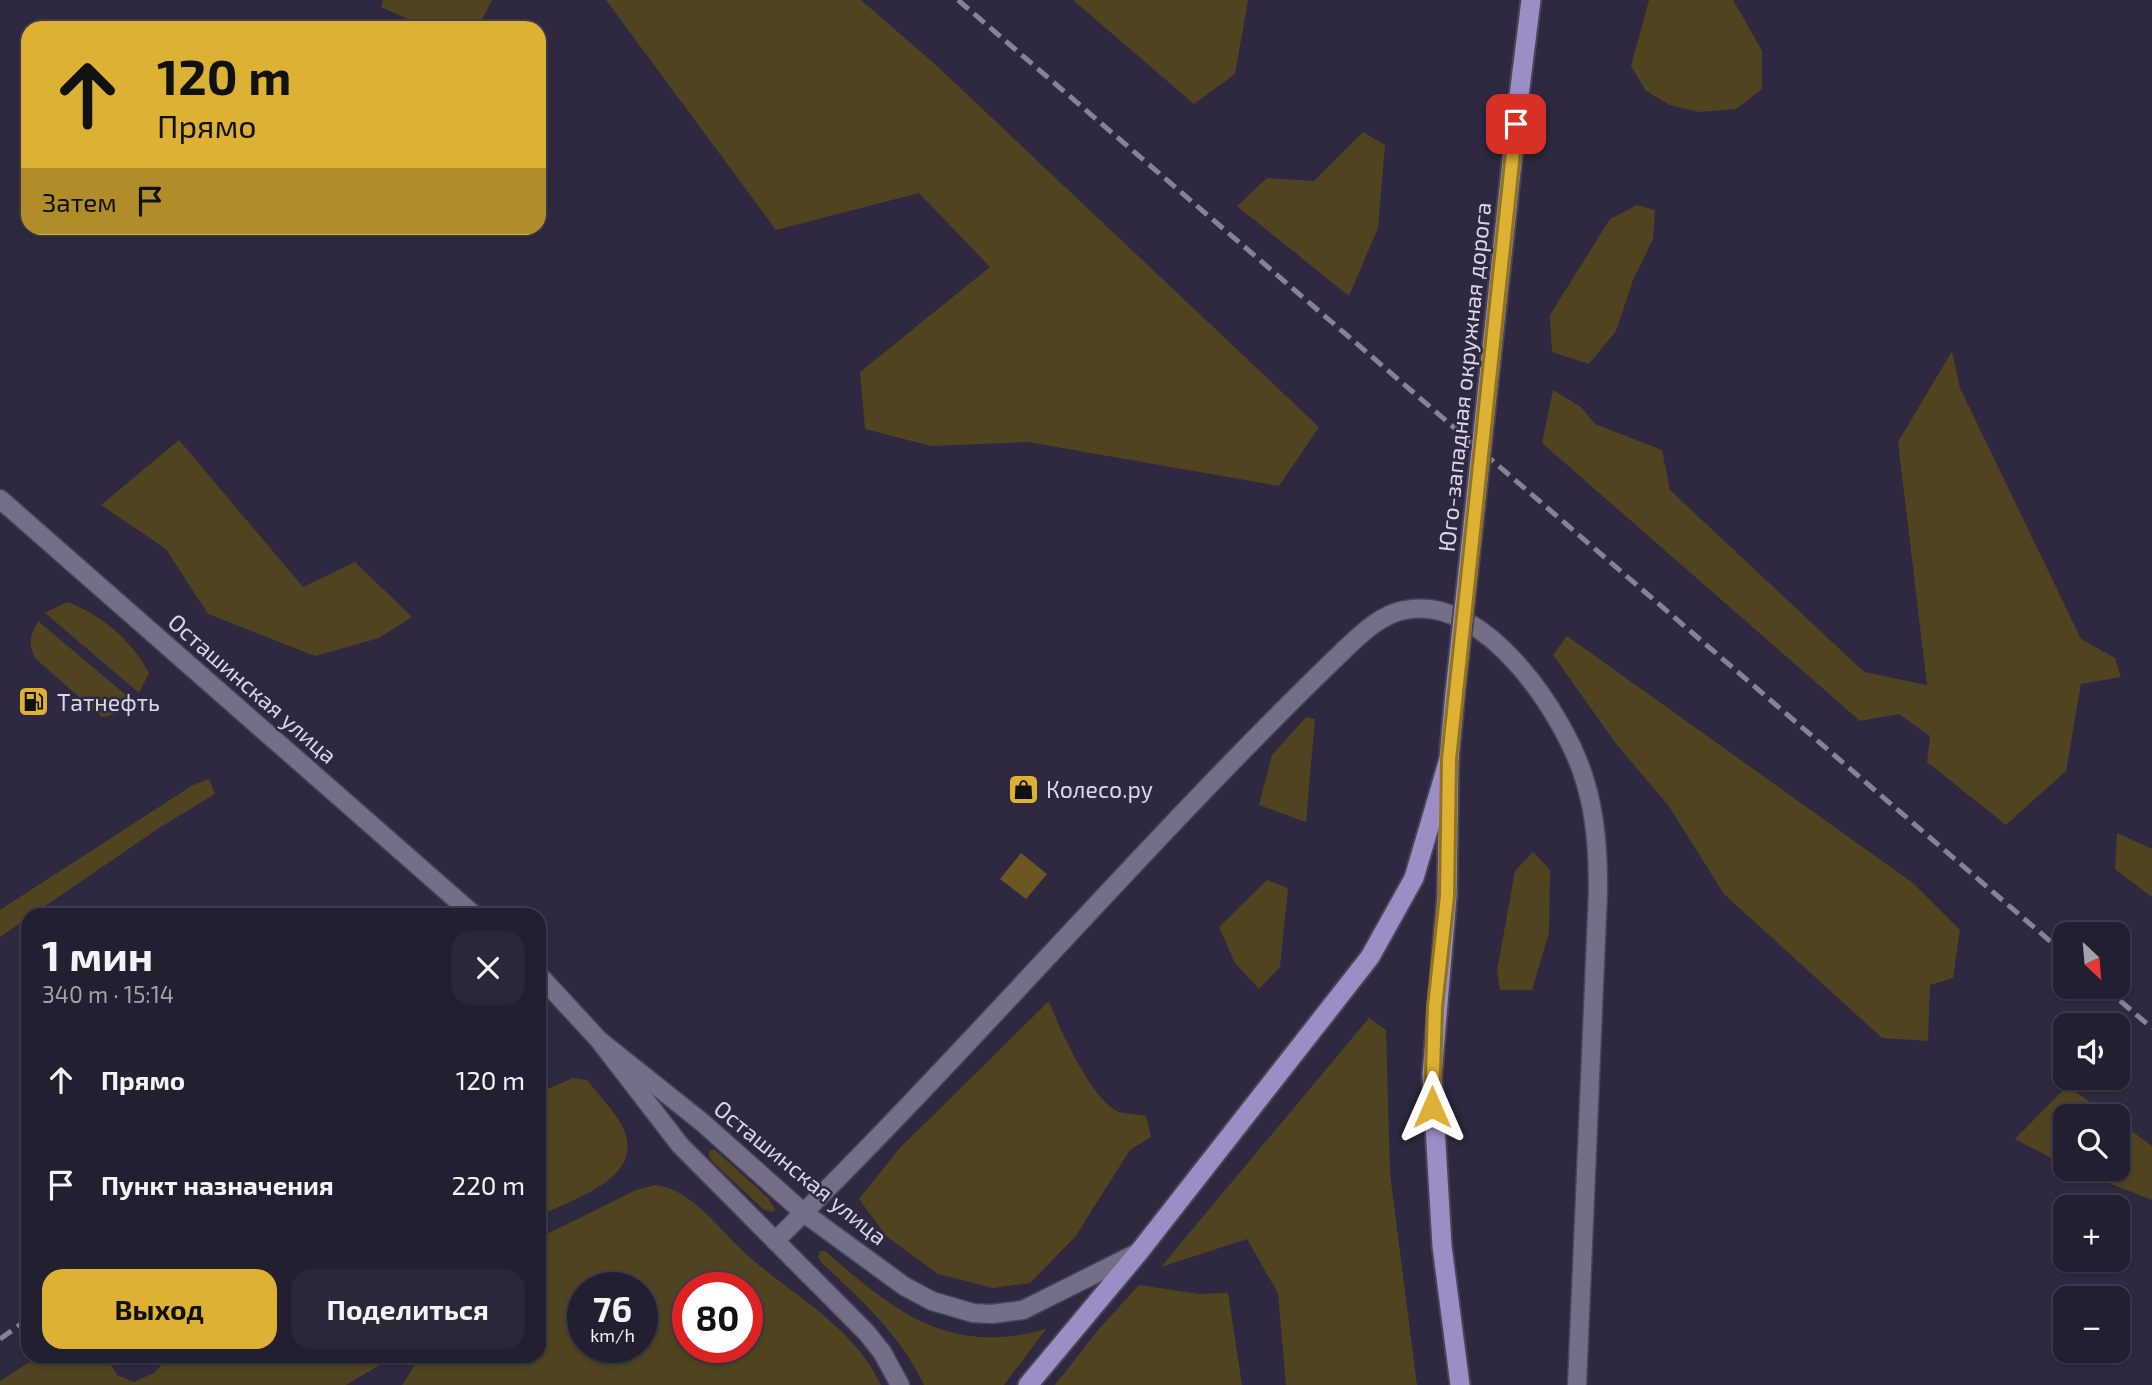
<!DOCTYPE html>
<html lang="ru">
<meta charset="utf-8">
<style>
body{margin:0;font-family:"Exo 2",sans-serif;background:#2a2738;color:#f1f3f6;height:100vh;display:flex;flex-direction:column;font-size:26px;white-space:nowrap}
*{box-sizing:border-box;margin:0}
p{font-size:23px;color:#a2a2ab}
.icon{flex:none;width:38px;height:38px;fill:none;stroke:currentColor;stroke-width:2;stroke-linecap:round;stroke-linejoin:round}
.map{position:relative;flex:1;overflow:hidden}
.details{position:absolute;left:21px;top:908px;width:525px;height:455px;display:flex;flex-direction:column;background:#221f30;border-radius:21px;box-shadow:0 2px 5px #0004,0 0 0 2px #3f3d4c}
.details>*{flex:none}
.banner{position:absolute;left:21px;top:21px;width:525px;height:214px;border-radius:21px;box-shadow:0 2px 5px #0004,0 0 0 2px #3f3d4c;background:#ddb133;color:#111;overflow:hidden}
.needle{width:46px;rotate:154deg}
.fabs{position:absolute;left:2053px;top:922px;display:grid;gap:14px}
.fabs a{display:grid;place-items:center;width:77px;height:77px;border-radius:14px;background:#221f30;box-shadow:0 2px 5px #0004,0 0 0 2px #3f3d4c;font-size:35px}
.speed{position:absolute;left:567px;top:1272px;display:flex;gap:14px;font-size:35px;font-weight:700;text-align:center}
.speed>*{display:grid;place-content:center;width:91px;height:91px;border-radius:50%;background:#221f30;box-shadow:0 2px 5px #0004,0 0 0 2px #3f3d4c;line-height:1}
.speed small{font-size:18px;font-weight:400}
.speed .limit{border:10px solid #d22;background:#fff;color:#111}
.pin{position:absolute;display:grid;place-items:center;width:60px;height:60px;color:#fff;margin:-30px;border-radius:14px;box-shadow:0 4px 10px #0006}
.me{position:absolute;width:77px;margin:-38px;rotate:0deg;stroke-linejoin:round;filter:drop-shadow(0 0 5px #0008)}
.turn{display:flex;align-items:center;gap:24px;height:147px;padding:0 21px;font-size:32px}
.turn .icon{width:91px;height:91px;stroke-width:2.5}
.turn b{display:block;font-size:49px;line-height:60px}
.then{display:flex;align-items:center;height:66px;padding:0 21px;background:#0003;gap:14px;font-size:26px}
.round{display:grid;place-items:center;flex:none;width:74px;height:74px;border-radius:21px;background:#2a2738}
.overview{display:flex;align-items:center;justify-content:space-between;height:119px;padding:0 21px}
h1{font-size:42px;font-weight:700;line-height:52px}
.cta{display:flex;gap:14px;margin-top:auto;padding:14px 21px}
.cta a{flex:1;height:80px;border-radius:21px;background:#ddb133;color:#111;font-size:28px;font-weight:700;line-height:80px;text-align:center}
.cta a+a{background:#2a2738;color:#f1f3f6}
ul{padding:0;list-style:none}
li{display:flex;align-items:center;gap:21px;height:105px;padding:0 21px}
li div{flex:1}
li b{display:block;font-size:26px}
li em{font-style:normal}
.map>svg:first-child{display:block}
.green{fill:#504320;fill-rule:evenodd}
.water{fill:#6b5722}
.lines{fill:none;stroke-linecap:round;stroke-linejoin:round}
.tertiary-casing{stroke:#4a4458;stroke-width:21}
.trunk-casing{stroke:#4a4458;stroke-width:23}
.tertiary{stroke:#746e88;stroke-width:18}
.trunk{stroke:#9b8ec5;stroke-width:19}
.rail{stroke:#878396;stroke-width:5;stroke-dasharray:14 7;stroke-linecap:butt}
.trunk-bridge-casing{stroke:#4a4458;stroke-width:23;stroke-linecap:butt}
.trunk-bridge{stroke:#9b8ec5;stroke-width:19}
.route-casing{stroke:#907321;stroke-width:18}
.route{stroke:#ddb133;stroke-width:12}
.labels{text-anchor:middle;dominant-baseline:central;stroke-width:5;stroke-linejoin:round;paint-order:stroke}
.street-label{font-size:23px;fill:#dad7e6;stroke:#2e2940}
.poi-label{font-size:23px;fill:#dad7e6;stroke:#2e2940;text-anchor:start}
</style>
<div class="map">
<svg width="2152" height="1385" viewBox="0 0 2152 1385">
<rect width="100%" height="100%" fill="#2e2940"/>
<g class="green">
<path d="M383 0H492L478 28H428L381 7Z"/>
<path d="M606 0H861L937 66 1319 427 1279 486 1028 442 931 446 865 429 860 372 990 267 919 193 776 230Z"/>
<path d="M1073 0H1248L1235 74 1194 104Z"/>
<path d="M1649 0H1733L1762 51V89L1736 109 1698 112 1670 105 1646 91 1631 66Z"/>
<path d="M1363 132 1385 145 1378 228 1349 296 1237 206 1267 178 1314 181Z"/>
<path d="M1637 205 1655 210 1653 239 1633 280 1616 331 1589 364 1552 352 1550 315 1610 219Z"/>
<path d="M1952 351 1960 388 2081 639 2115 658 2121 677 2081 684 2066 771 2006 825 1927 762 1930 736 1899 714 1860 721 1542 443 1553 390 1581 407 1595 424 1662 450 1670 490 1864 672 1927 685 1898 442Z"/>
<path d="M179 440 303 587 355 562 412 617 379 638 315 656 208 614 166 549 101 505Z"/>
<path d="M67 602C102 615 131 640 149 673L139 693 45 613Z"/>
<path d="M38 621 133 701 119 713 102 717 36 659C27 643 30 637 38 621Z"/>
<path d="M1567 636 1913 883 1960 930 1953 978 1930 985 1928 1041 1882 1038 1724 894 1668 805 1617 745 1553 655Z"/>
<path d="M1306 717 1315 719 1306 822 1259 805 1272 755Z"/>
<path d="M209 779 215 794 159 828 0 937V910L193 785Z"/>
<path d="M2117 833 2152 849V897L2115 869Z"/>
<path d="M1533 852 1550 870 1549 933 1532 990H1500L1497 971 1515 871Z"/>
<path d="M1267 880 1288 888 1280 967 1259 989 1235 963 1219 927Z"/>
<path d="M1049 1001C1058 1026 1093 1103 1119 1112 1127 1114 1138 1114 1146 1116L1151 1137 1130 1150 1075 1237 1030 1283 993 1288 938 1274 886 1236 859 1199 899 1149Z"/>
<path d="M1369 1018 1386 1030 1390 1174 1417 1385H1286L1278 1293 1247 1239 1161 1267Z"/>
<path d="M573 1078 587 1080C597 1093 609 1105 618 1119 655 1175 577 1197 539 1216V1093Z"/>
<path d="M2067 1086 2110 1116H2065V1165L2015 1139Z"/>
<path d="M2118 1121 2152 1146V1200L2073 1169H2118Z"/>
<path d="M714 1149 768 1198 775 1209 773 1212 763 1209 714 1163 709 1157V1151Z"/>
<path d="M655 1185C693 1189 720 1231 747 1255 795 1297 852 1325 881 1385H402L421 1356H539V1238L636 1190ZM583 1288H642V1348H583ZM688 1288H747V1348H688Z"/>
<path d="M820 1251H825C894 1311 949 1357 1046 1329L1004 1385H924C900 1334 861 1300 821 1262L818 1257Z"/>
<path d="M1139 1285 1199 1294 1228 1293 1242 1385H1055L1098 1330Z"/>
<path d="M39 1356H106L117 1375 134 1382 154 1373 170 1356H395L346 1385H0V1381Z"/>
</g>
<path class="water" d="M1021 853 1047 874 1026 899 1000 879Z"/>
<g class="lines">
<defs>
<g id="tertiary">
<path d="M0 499 474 915"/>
<path d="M539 975 599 1040 680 1145 866 1332 882 1352 900 1385"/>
<path d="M599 1040 703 1123 804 1213 904 1286 932 1301 973 1313 992 1314 1023 1310 1139 1252"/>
<path d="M775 1241C970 1050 1147 840 1344 650 1361 634 1381 614 1405 610 1485 593 1566 716 1585 781 1596 817 1598 853 1598 891L1577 1385"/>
</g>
<g id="trunk">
<path d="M1519 96 1531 0"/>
<path d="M1455 693 1449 759 1447 896 1432 1075 1442 1246 1460 1385"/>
<path d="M1028 1385 1139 1252 1370 957 1414 878 1449 759"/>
</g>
</defs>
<use href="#tertiary" class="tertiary-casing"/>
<use href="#trunk" class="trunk-casing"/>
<use href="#tertiary" class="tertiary"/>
<use href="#trunk" class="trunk"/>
<g class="rail">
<path d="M958 0 2065 954"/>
<path d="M2104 987 2152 1028"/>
<path d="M0 1339 28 1319"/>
</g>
<defs>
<path id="trunk-bridge" d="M1455 693 1519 96"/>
</defs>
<use href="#trunk-bridge" class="trunk-bridge-casing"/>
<use href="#trunk-bridge" class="trunk-bridge"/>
</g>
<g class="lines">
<defs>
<path id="route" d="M1432 1107 1435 1007 1447 896 1449 759 1516 124"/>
</defs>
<use href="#route" class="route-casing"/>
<use href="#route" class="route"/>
</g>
<defs>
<symbol id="fuel-square" viewBox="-11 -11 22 22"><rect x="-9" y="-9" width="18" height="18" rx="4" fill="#ddb133" stroke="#2e2940"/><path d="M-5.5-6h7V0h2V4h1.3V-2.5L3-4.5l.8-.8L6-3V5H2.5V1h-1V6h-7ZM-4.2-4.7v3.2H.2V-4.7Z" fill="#111"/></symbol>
<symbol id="shop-square" viewBox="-11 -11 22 22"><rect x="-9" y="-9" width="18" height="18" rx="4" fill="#ddb133" stroke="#2e2940"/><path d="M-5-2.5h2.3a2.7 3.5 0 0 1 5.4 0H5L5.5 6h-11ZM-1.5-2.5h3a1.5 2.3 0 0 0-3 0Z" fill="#111"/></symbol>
</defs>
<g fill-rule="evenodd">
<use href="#fuel-square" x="16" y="684" width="35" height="35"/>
<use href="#shop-square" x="1006" y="772" width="35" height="35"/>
</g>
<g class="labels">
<g class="street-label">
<text transform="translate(1464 377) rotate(-84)">Юго-западная окружная дорога</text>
<text transform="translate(253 688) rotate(41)">Осташинская улица</text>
<text transform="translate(801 1172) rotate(39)">Осташинская улица</text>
</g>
<g class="poi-label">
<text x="57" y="702">Татнефть</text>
<text x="1046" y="789">Колесо.ру</text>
</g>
</g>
</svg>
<div class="fabs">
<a><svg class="needle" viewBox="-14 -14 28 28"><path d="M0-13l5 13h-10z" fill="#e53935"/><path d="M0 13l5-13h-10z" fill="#a2a2ab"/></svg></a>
<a><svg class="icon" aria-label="sound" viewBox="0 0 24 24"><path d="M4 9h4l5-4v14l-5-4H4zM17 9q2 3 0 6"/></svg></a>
<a><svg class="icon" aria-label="search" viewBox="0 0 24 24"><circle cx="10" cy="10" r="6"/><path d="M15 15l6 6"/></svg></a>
<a>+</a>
<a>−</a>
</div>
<div class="speed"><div>76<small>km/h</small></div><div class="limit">80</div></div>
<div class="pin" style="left:1516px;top:124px;background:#d93025"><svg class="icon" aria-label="arrive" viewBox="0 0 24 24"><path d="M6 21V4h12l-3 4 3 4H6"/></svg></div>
<svg class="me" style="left:1432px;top:1107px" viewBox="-20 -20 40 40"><path d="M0-17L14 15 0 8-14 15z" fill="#ddb133" stroke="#fff" stroke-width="4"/></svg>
<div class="banner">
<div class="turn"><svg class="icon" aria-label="ahead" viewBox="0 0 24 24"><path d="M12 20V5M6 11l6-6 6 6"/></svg><div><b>120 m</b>Прямо</div></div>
<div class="then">Затем<svg class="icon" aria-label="arrive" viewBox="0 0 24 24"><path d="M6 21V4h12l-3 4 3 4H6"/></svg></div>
</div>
<section class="details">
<div class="overview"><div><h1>1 мин</h1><p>340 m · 15:14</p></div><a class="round"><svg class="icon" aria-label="close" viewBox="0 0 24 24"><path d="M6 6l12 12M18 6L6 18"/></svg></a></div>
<ul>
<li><svg class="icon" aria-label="ahead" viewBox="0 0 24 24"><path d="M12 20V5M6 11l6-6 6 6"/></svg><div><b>Прямо</b></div><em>120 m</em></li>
<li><svg class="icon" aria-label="arrive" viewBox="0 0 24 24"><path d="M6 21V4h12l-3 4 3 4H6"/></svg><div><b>Пункт назначения</b></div><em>220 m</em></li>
</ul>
<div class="cta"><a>Выход</a><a>Поделиться</a></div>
</section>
</div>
